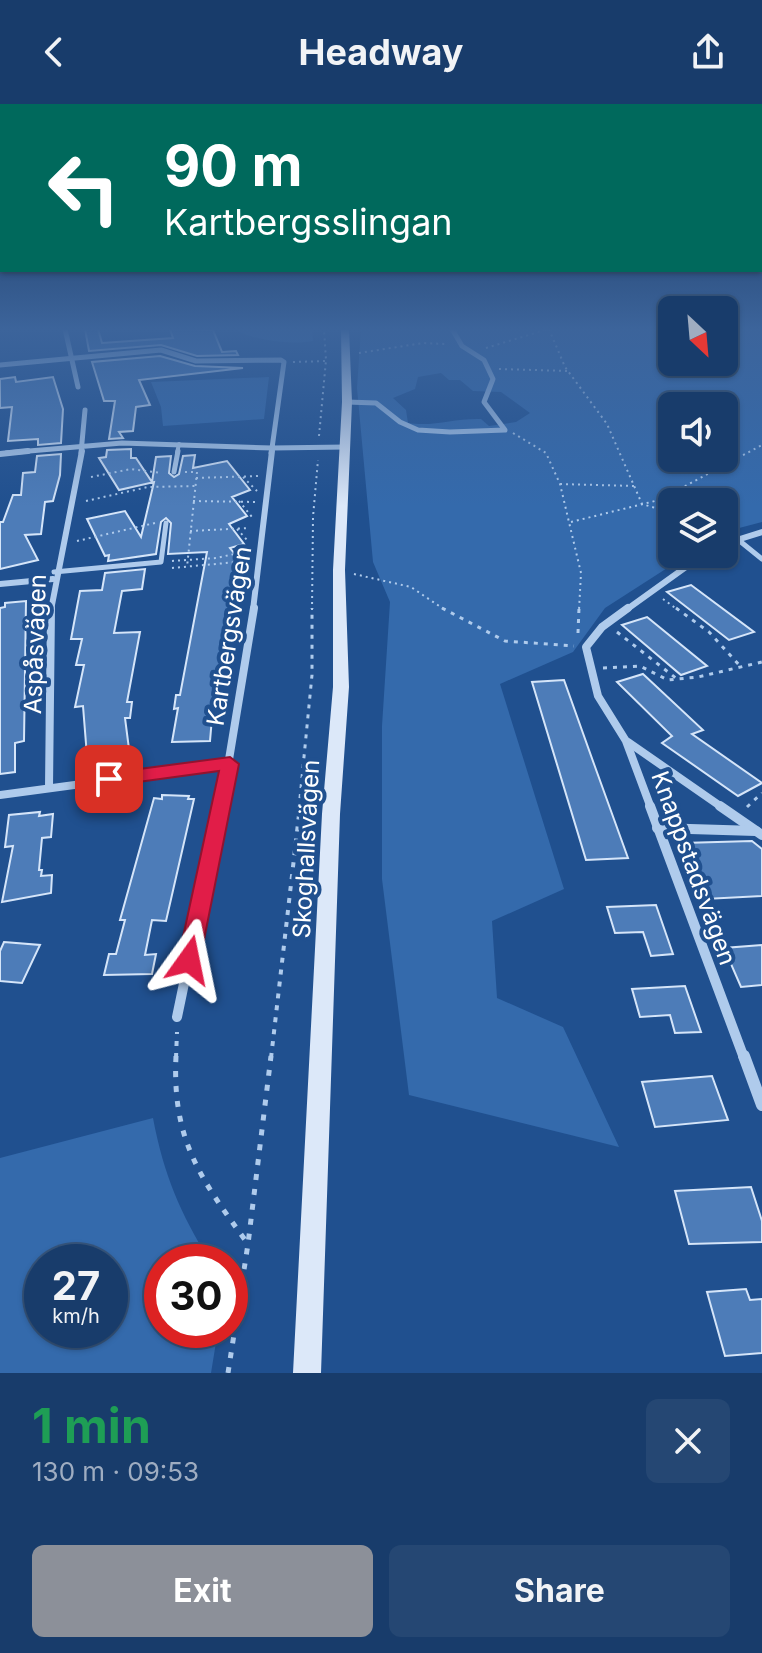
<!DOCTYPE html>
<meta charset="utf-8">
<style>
body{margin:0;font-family:Inter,sans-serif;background:#254773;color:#f1f3f6;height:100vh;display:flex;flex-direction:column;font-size:30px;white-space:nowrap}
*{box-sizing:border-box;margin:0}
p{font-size:26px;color:#9fadc1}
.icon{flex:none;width:44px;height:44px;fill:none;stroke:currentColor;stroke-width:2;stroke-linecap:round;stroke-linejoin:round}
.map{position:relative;height:1269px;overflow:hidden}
.side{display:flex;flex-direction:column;background:#183c6b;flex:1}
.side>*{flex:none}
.guide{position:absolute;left:0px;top:0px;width:762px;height:168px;box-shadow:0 2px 6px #0004,0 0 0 2px #36567e;background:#00695c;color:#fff;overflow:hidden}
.needle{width:52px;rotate:154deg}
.controls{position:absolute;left:658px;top:192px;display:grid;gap:16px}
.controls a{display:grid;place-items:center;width:80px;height:80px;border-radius:12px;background:#183c6b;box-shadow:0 2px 6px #0004,0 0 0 2px #36567e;font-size:40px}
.speed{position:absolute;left:24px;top:1140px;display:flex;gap:16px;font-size:40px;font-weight:700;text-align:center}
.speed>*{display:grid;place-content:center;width:104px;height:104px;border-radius:50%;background:#183c6b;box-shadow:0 2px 6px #0004,0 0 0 2px #36567e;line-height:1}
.speed small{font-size:20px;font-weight:400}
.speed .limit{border:12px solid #d22;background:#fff;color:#111}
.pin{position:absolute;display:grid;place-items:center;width:68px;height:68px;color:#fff;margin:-34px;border-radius:16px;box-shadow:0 4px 12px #0006}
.me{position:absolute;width:88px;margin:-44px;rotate:12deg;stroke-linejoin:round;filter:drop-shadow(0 0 6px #0008)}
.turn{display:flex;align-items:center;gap:28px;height:168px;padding:0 32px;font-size:36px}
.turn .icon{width:104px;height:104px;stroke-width:2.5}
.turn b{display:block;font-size:56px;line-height:68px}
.round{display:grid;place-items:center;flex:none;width:84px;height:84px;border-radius:12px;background:#254773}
.overview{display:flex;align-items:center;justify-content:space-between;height:136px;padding:0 32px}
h1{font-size:48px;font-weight:700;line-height:60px;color:#1e9e55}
.button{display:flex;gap:16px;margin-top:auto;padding:16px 32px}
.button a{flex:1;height:92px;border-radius:12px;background:#8c9099;color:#fff;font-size:32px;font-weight:700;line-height:92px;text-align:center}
.button a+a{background:#254773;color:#f1f3f6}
header{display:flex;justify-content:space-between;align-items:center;height:104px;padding:0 32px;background:#183c6b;font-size:36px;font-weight:700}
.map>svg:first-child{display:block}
.green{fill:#346aac;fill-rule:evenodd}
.building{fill:#4d7cb8;stroke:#d5e5f9;stroke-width:2}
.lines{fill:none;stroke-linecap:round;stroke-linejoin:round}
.path-far3{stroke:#afcbec;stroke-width:2;stroke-dasharray:2 4;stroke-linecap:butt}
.path-far2{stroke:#afcbec;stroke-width:3;stroke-dasharray:4 6;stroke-linecap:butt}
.path-far1{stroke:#afcbec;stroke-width:4;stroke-dasharray:5 7;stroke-linecap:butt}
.path{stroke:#afcbec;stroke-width:5;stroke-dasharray:6 9;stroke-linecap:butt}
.service-far1{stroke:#afcbec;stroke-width:4}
.service{stroke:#afcbec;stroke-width:5}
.minor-far4{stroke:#afcbec;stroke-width:5}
.minor-far3{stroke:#afcbec;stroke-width:6}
.minor-far2{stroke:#afcbec;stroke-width:8}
.minor-far1{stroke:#afcbec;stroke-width:10}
.minor{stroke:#afcbec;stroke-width:12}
.secondary{fill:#dce8f9;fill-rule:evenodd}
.route{fill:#e11d48;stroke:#92132f;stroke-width:2}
.labels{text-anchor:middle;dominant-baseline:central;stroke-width:8;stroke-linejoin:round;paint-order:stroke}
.street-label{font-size:24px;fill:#fff;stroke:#20508f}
</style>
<header><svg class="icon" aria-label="back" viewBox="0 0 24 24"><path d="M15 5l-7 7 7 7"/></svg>Headway<svg class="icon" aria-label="share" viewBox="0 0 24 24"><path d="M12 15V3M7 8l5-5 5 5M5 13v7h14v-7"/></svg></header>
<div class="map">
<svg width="762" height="1269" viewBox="0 0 762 1269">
<rect width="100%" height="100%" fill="#20508f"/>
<g class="green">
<path d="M233 225H312L313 237C287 241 257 237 233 225Z"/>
<path d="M361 225H672V258H724V225H762V418L724 428V398H672V450H689L605 504 573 548 500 580 564 785 492 817 497 894 563 923 619 1043 409 991 382 775V622L390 498 373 458 357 284ZM441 269 449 276H460L473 287 501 288 530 309 516 318 489 322 481 315C454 314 435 323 408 319L406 306 393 294 415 285 418 273ZM672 302H724V354H672Z"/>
<path d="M269 273 264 315 163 322 161 303 151 278Z"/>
<path d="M153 1014C164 1072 180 1108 210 1158H162V1226H218L211 1269H0V1054ZM110 1158V1226H42V1158Z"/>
</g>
<g class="building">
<path d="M85 225H98L102 239 173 234 170 225 213 226 222 248 236 247 238 251 197 252 161 241 89 247Z"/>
<path d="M160 252 195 262 243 264 139 276 150 301 136 303 133 327 119 328 123 334 109 335 115 297H104L92 258Z"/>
<path d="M15 273 16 278 53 273 63 305 61 339 38 341V335L8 337 12 303 0 304V275Z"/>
<path d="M131 345V354H136L152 378 156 353 171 352 169 369 174 373 179 370 183 352 195 351 193 364 227 357 250 386 232 393 247 412 229 420 244 440 230 444 238 454 236 474 219 577 215 578 210 637 172 638 178 604 174 605 176 591H180L207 448 168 450 171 419 166 414 161 418 156 450 108 457 109 451 105 452 87 415 125 407 141 433 154 378 119 386 99 354 106 353 107 346Z"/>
<path d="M61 350 60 371 53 397 45 398 41 430 25 431 38 456 0 465V418H3L13 391H21L23 369 35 368 37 352Z"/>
<path d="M145 465 142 485 122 487 114 529 140 528 127 598H132L130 614H125L129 645 87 652 83 602 75 603 84 561H76L82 535H71L80 487 102 486 105 469Z"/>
<path d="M691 481 754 528 729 536 667 488Z"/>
<path d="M26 497 24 637 15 639V668L0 670V504L5 503V499Z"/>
<path d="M647 513 707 562 681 571 622 521Z"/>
<path d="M643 570 703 626 692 630 762 679 738 692 662 639 672 632 617 578Z"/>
<path d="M564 576 594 660 628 754 586 756 532 578Z"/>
<path d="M162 691 189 692 188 695H194L166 817 152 816 145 851 156 850 152 870 104 871 109 850H116L125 816H120L154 694 162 695Z"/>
<path d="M40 708 39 712 53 710 51 733 42 734 39 766H42L41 772 52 771 51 789 2 798 13 742 5 743 9 711Z"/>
<path d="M752 737 762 745V792L705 795 683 739Z"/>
<path d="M656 801 673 850 651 852 643 828 615 829 607 803Z"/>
<path d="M4 838 40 841 22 879 0 877V847Z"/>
<path d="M762 841V881L741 883 724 844Z"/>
<path d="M685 882 701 928 675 929 670 911 640 913 632 885Z"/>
<path d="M712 972 728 1016 655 1023 642 978Z"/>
<path d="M751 1083 762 1117V1138L689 1140 675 1087Z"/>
<path d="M746 1185 750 1196 762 1195V1249L725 1252 707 1188Z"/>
</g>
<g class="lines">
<g class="path-far3">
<path d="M549 225 565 263 607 320 642 400 672 409"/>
<path d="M486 244 548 225"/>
<path d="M359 249 423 239 446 240"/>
<path d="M293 258 326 257"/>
<path d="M499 265 568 267"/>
<path d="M513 329 546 349 560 380 581 469 579 506"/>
<path d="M319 332 326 256 324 225"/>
<path d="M185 368H197L187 463"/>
<path d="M91 373 131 365 161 369"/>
<path d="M243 373 257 387"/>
<path d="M196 374 259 372"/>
<path d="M560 380 634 382"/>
<path d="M86 397 148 383 195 382"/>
<path d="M193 397 256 398"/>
<path d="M239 397 252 413"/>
<path d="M571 418 659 396 762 341"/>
<path d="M237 425 248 437"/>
<path d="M190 427 249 424"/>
<path d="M77 437 155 419"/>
<path d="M172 457 216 454 248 447"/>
<path d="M172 464 248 457"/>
<path d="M354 470 411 483 445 506"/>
<path d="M663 495 678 506"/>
<path d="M312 506 313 413 318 356"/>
</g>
<g class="path-far2">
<path d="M442 504 505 537 574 542"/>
<path d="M676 504 709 528 741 563"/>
<path d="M617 528 677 575"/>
<path d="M578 529 579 504"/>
<path d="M603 564 640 562 668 576 698 573 762 558"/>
<path d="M747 703 762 689"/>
<path d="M299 704 312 571V504"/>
</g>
<g class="path-far1">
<path d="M176 954 177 928"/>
<path d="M271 954 300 702"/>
</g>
<g class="path">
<path d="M176 952C172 1036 200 1074 248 1140"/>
<path d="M228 1269 248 1140 271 952"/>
</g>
<path class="service-far1" d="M177 349 179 340"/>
<g class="service">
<path d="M174 368 178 347"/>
<path d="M736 434 762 455"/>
<path d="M54 468 161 458 166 419"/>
</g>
<g class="minor-far4">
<path d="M65 225 78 283"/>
<path d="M0 261 161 246 196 257 281 256 284 258 272 344 345 343"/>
<path d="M347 298 376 299 400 318 418 326 450 328 505 326 484 298 493 275 484 256 462 242 452 225"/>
<path d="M6 349 122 339 272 344 271 349"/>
<path d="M81 349 85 306"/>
</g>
<g class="minor-far3">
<path d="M0 350 28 347"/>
<path d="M724 440 762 428"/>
<path d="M0 480 53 475"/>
<path d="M51 506 82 347"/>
<path d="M253 506 272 347"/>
<path d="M626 506 704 450"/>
</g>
<g class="minor-far2">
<path d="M628 504 602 523 586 543 598 592 626 637 651 704"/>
<path d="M628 638 723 704"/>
<path d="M49 683 51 504"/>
<path d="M0 691 230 660"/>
<path d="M221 704 254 504"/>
</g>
<g class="minor-far1">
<path d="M650 702 744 954"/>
<path d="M720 702 762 731"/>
<path d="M657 724 756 727"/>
<path d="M177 913 221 702"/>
</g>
<path class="minor" d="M744 952 762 1001"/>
<path class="secondary" d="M341 225H349L352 298 345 466 349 583 340 710 321 1269H293L322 710 333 583V466L342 298Z"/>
</g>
<linearGradient id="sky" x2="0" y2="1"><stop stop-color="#122c4f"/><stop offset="0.56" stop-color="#3c649b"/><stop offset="1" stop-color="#3c649b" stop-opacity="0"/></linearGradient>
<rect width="762" height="402" fill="url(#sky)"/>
<path class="route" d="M230 653 239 660 200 856 197 863 189 866 181 863 178 856 219 667 109 682 99 675 109 669Z"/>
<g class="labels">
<g class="street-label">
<text transform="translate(229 532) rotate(-81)">Kartbergsvägen</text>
<text transform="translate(35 540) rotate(-88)">Aspåsvägen</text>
<text transform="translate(306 745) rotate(-87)">Skoghallsvägen</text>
<text transform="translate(694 764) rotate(70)">Knappstadsvägen</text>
</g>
</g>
</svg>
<div class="controls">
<a><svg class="needle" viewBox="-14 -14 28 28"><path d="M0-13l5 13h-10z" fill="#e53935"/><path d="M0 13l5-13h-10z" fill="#9fadc1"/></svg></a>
<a><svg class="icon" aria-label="sound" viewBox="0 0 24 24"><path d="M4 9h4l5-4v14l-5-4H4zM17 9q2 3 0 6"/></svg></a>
<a><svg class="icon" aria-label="layers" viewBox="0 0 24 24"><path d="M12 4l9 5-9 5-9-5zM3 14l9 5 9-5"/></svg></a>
</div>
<div class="speed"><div>27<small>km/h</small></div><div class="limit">30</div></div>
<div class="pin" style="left:109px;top:675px;background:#d93025"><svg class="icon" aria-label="arrive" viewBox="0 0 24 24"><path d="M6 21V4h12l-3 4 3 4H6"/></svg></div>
<svg class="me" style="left:189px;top:856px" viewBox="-20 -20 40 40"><path d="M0-17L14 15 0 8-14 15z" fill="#e11d48" stroke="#fff" stroke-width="4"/></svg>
<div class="guide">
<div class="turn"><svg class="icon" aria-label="left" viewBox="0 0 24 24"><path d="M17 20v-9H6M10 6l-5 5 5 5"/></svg><div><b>90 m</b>Kartbergsslingan</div></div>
</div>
</div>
<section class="side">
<div class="overview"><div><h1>1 min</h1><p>130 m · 09:53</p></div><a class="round"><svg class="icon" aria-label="close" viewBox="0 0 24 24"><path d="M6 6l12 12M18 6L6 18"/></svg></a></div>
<div class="button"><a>Exit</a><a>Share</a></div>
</section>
